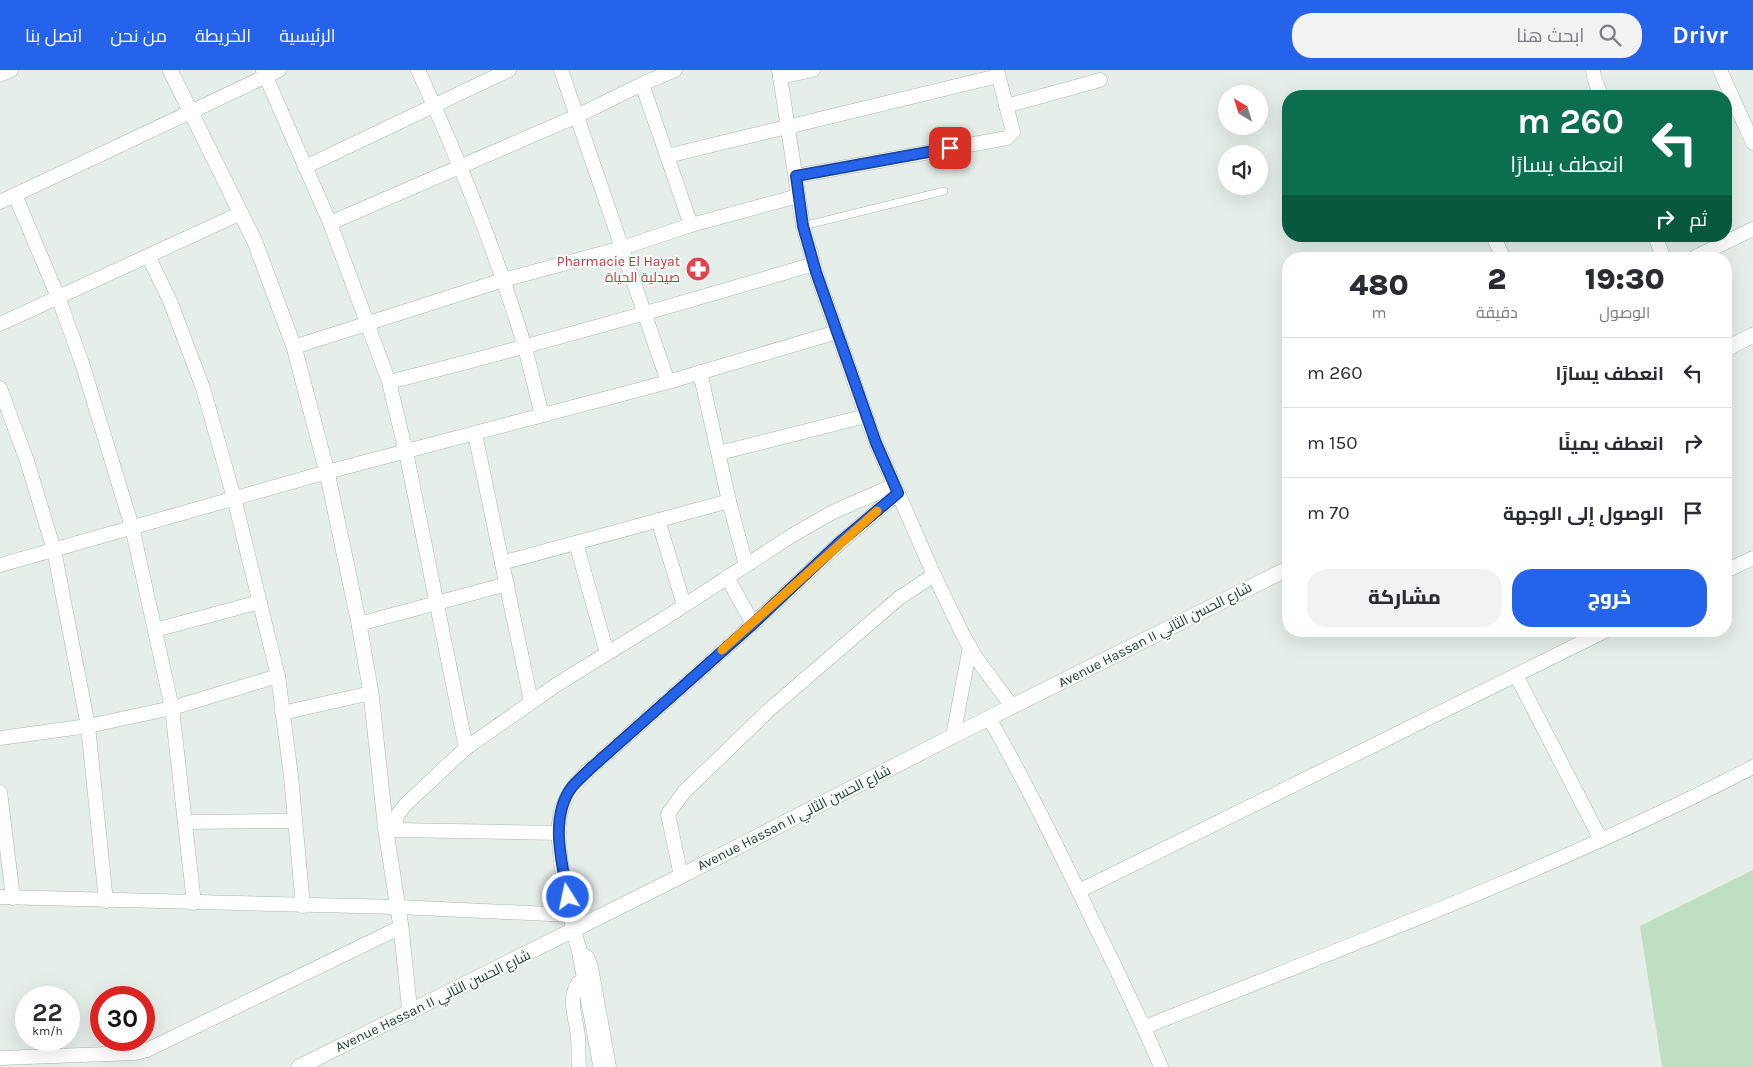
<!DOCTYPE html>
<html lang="ar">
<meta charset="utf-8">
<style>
body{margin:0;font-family:Karla,Cairo,sans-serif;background:#f2f2f3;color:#2b2b33;direction:rtl;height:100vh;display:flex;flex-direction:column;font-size:19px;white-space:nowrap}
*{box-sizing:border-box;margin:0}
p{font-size:16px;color:#7c7c81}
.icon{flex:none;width:28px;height:28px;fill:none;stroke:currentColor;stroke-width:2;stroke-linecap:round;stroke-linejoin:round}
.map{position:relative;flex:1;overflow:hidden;direction:ltr}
.sheet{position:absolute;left:1282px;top:182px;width:450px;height:385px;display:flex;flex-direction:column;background:#fff;border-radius:20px;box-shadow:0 5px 20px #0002;direction:rtl}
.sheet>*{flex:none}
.hud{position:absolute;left:1282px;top:20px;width:450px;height:152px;border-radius:20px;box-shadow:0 5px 20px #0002;direction:rtl;background:#0b6e4f;color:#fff;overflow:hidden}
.needle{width:32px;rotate:322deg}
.buttons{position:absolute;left:1218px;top:15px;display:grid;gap:10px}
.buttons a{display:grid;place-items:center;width:50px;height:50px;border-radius:50%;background:#fff;box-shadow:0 5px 20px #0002;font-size:25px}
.speed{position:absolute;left:15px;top:916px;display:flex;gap:10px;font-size:25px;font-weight:700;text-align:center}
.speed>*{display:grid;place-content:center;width:65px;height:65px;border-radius:50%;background:#fff;box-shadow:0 5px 20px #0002;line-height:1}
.speed small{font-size:12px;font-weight:400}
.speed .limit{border:8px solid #d22;background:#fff;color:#111}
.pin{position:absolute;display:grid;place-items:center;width:42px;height:42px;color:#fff;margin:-21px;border-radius:10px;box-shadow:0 2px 8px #0006}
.me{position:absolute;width:55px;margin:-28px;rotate:350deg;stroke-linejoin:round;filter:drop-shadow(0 0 4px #0008)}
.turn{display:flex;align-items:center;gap:18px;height:105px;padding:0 25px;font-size:22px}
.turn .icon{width:65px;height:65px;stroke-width:2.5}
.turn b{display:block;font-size:35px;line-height:42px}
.then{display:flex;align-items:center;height:48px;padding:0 25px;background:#0003;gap:10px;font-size:19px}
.eta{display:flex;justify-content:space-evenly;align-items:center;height:85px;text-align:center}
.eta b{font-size:30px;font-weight:800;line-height:35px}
.action{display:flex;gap:10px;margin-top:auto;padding:10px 25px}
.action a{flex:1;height:58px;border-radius:20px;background:#2563eb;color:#fff;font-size:20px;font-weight:800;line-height:58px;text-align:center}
.action a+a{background:#f2f2f3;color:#2b2b33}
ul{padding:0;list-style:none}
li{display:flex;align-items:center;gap:15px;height:70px;padding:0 25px;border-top:1px solid #e1e1e2}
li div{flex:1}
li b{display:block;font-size:19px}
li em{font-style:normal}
header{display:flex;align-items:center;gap:30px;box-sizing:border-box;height:70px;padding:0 25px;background:#2563eb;color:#fff}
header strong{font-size:24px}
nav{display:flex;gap:28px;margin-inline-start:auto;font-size:18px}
.search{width:350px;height:45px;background:#f2f2f3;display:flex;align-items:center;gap:12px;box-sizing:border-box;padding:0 18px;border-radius:20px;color:#7c7c81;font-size:19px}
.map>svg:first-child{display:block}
.green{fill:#bfdfc3}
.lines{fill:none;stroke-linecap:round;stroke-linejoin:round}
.service-casing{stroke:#a7b6af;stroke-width:8}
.minor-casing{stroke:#a7b6af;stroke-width:15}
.tertiary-casing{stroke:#a7b6af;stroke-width:16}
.secondary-casing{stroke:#a4baaf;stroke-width:16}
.service{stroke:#fff;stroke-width:7}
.minor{stroke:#fff;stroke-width:14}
.tertiary{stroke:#fff;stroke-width:15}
.secondary{stroke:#fff;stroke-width:15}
.route-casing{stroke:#184099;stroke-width:12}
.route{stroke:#2563eb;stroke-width:9}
.slow{stroke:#f59e0b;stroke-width:9}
.labels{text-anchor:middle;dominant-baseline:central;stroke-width:4;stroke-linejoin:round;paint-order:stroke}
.health-label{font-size:14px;fill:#be3a42;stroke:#f6faf8;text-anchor:end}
.street-label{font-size:14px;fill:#244035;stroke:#f6faf8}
</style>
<header>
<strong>Drivr</strong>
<div class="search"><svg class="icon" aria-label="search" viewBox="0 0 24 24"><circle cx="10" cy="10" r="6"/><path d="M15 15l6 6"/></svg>ابحث هنا</div>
<nav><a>الرئيسية</a><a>الخريطة</a><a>من نحن</a><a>اتصل بنا</a></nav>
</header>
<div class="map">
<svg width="1753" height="997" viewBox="0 0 1753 997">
<rect width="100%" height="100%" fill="#e5eee9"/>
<path class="green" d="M1753 800V997H1662L1640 856Z"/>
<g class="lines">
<defs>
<path id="service" d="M803 156 944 121"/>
<g id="minor">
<path d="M263 0 330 153 389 312 406 382 466 678"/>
<path d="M418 0C459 90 497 183 525 278 531 300 536 322 542 345"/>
<path d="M561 0 668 312"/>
<path d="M779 0 803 156 816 202 866 346 876 373 934 505 964 567 976 588 1012 636"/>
<path d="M1593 0 1594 7 1601 26"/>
<path d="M1720 0 1753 73"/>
<path d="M0 5 11 0"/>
<path d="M780 7 813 0"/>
<path d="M642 14 691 155"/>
<path d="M1006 36 1100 10"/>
<path d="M667 86 998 6"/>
<path d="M305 97 509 0"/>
<path d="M796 106 1007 68 1013 62 997 0"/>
<path d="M15 125 58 227 82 293 132 457 172 638 194 833"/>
<path d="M0 132 279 0"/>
<path d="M330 153 577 46 642 14 675 0"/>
<path d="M1493 166 1504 189"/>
<path d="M1655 166 1664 189"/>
<path d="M148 186 170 231 203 318 234 428 278 606 291 706 303 836"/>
<path d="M1691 189 1753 159"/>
<path d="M0 254 241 143"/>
<path d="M294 277 503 210 622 178 691 155 798 126"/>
<path d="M389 312C532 276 673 236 814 194"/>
<path d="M0 318 27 391 54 480 88 656 106 831"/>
<path d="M475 364 531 631"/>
<path d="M719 383 866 346"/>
<path d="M729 431 746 495"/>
<path d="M658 450 684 535"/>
<path d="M576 473 607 583"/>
<path d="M502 493 729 431 700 302"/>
<path d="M0 495 327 402 668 312 837 262"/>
<path d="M1726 501 1753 488"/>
<path d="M727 507 753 554"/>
<path d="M359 554 507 514"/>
<path d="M155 560 260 532"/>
<path d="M1516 605 1601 770"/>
<path d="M282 643 371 623"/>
<path d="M989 648C1025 711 1057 776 1088 841 1113 893 1139 944 1161 997"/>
<path d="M953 666 970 577"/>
<path d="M0 668 88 656 172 638 278 606"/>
<path d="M0 722 13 828"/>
<path d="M185 752 295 751"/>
<path d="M395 760 397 746 405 735 466 678 556 615 668 546 791 466 833 442 895 415"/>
<path d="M386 762 395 760 559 763"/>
<path d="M681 806 668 744 684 722 769 640 899 528 934 505"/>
<path d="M1079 821 1605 561"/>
<path d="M0 827 398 837 570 845"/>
<path d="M573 860C568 830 552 766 562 738 568 721 579 710 591 698L753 554 841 472 898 423"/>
<path d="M580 883 587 887 591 897 609 997"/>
<path d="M578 913C567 931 577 950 578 968 579 978 578 988 579 997"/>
<path d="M1145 957C1349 875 1557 798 1753 697"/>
<path d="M0 988 135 983 147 980 401 857"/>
</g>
<g id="tertiary">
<path d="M170 0 255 172 294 277 327 402 359 554 371 623 386 762 401 857 410 943"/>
<path d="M573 860 579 879 601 997"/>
</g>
<g id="secondary">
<path d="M1726 279 1753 265"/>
<path d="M299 997 681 806 953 666 1289 498"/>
</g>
</defs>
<use href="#service" class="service-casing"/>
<use href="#minor" class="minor-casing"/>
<use href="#tertiary" class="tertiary-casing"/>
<use href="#secondary" class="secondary-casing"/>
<use href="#service" class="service"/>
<use href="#minor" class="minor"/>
<use href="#tertiary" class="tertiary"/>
<use href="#secondary" class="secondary"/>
</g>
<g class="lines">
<defs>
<path id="route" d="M568 827C562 793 549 747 572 717 578 710 585 704 591 698L753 554 840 472 898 423 876 373 816 202 803 156 796 106 950 78"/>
</defs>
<use href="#route" class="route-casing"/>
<use href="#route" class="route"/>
<path class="slow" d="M722 580 877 441"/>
</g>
<defs>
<symbol id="pharmacy-disc" viewBox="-11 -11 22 22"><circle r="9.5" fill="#e0444e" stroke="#f6faf8"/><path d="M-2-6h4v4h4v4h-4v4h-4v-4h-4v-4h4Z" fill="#fff"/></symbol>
</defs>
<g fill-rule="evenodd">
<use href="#pharmacy-disc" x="684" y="185" width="28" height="28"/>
</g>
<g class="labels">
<g class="health-label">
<text x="680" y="191">Pharmacie El Hayat<tspan x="680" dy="16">صيدلية الحياة</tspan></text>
</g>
<g class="street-label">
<text transform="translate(1155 565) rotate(-27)">Avenue Hassan II شارع الحسن الثاني</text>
<text transform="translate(794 748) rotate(-27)">Avenue Hassan II شارع الحسن الثاني</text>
<text transform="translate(433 931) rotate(-26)">Avenue Hassan II شارع الحسن الثاني</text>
</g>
</g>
</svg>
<div class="buttons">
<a><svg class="needle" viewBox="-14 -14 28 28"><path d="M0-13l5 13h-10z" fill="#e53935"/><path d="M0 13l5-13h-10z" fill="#7c7c81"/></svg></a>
<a><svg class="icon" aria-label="sound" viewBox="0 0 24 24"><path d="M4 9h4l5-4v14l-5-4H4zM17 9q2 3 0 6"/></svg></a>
</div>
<div class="speed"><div>22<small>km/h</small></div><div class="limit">30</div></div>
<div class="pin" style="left:950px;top:78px;background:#d93025"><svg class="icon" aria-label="arrive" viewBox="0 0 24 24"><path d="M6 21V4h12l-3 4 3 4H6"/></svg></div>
<svg class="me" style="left:568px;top:827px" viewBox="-20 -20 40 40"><circle r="17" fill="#2563eb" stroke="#fff" stroke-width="3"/><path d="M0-11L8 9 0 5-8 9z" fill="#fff"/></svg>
<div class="hud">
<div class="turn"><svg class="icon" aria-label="left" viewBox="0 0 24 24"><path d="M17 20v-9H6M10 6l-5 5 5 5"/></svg><div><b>260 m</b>انعطف يسارًا</div></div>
<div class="then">ثم<svg class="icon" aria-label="right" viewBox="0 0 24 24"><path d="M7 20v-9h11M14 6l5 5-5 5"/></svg></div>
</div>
<section class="sheet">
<div class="eta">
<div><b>19:30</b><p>الوصول</p></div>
<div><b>2</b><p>دقيقة</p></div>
<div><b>480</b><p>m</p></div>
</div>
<ul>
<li><svg class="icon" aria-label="left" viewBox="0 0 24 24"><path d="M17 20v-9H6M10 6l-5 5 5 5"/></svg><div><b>انعطف يسارًا</b></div><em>260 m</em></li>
<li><svg class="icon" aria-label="right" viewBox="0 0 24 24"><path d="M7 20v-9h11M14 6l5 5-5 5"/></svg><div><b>انعطف يمينًا</b></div><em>150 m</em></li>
<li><svg class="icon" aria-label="arrive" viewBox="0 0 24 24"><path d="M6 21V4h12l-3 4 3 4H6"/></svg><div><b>الوصول إلى الوجهة</b></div><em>70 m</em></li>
</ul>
<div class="action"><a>خروج</a><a>مشاركة</a></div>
</section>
</div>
